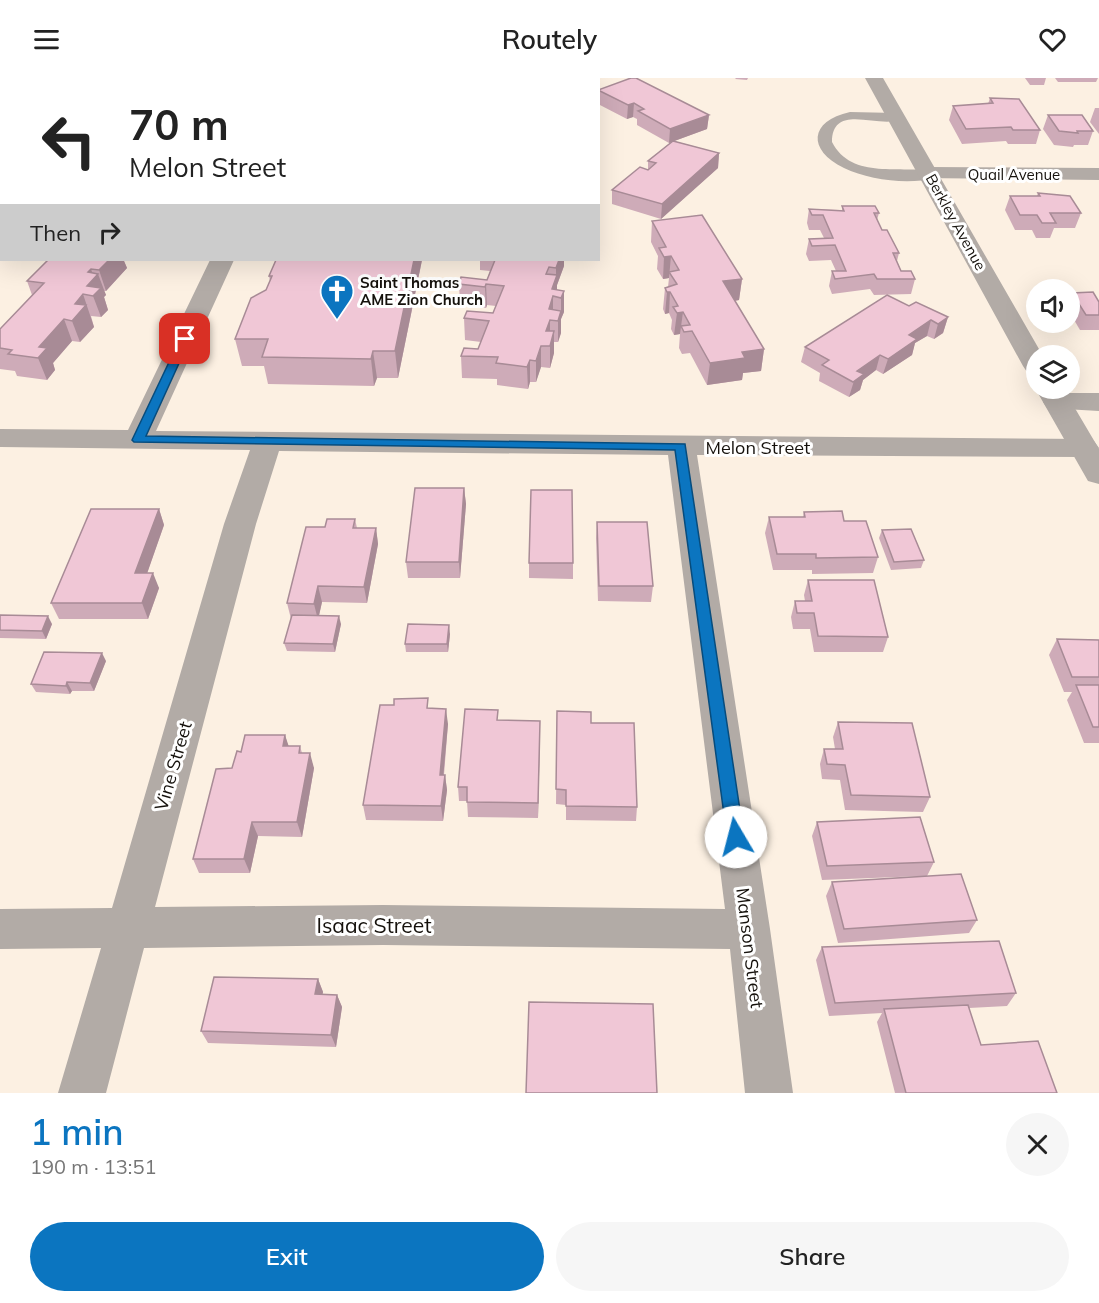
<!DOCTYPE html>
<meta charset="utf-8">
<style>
body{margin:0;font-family:Mulish,sans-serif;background:#f6f6f6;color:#222;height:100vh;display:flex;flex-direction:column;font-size:22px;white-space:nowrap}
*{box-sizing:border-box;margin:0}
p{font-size:20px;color:#767676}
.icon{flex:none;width:33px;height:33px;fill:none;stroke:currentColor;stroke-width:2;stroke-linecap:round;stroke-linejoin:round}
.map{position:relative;height:1015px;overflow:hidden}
.sheet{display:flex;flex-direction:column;background:#fff;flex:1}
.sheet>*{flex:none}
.banner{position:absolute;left:0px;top:0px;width:600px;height:183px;box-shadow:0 6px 24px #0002;background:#fff;color:#222;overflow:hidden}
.controls{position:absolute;left:1026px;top:201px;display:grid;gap:12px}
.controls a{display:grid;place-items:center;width:54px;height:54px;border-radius:50%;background:#fff;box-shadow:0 6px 24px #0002;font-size:30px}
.pin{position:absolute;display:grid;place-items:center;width:51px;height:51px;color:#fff;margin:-26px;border-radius:12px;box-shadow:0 3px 9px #0006}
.me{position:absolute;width:66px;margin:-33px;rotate:352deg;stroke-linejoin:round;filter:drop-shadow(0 0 4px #0008)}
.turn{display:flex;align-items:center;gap:21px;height:126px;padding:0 30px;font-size:27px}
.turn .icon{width:78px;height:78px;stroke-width:2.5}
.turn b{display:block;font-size:42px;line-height:51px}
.then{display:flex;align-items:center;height:57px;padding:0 30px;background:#0003;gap:12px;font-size:22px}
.round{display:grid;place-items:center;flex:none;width:63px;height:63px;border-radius:32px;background:#f6f6f6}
.overview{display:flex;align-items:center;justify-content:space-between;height:102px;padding:0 30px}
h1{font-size:36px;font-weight:600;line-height:45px;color:#0b75c0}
.cta{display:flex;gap:12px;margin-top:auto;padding:12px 30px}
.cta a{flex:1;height:69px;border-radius:36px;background:#0b75c0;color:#fff;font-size:24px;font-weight:600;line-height:69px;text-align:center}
.cta a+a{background:#f6f6f6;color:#222}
header{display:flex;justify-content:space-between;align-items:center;height:78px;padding:0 30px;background:#fff;font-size:27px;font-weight:600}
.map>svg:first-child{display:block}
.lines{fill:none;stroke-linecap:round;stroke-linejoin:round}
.service{fill:#b2aba6;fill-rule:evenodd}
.minor{fill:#b2aba6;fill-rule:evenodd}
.tertiary{fill:#b2aba6;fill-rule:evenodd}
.wall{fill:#ceabb8}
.shaded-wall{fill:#a88b96}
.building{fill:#f0c7d6;stroke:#a88b96;stroke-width:1.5}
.route{fill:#0b75c0;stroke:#074c7d;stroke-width:1.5}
.labels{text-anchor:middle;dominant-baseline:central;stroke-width:6;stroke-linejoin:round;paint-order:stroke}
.far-street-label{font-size:15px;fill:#15110c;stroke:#fff}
.far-poi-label{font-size:15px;font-weight:bold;fill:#15110c;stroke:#fff;text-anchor:start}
.street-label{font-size:18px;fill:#15110c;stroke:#fff}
.near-street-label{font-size:21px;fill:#15110c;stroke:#fff}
</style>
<header><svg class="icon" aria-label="menu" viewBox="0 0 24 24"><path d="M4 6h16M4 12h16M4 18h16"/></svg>Routely<svg class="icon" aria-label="heart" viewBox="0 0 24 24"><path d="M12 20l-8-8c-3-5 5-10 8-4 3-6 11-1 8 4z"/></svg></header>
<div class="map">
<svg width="1099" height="1015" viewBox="0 0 1099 1015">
<rect width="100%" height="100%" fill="#fcf0e2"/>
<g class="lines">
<path class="service" d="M850 34 896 35 903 39C886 55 832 21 832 64 852 103 902 86 935 94L937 97 935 100C908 107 869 102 844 90 807 72 809 43 850 34Z"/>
<g class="minor">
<rect x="15" y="0" width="18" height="2"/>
<path d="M291 0H309L290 2Z"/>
<path d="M928 89 1099 90V102L920 100 917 95 920 90Z"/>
<path d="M210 182H234L156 353 1084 361 1094 363 1099 370 1094 377 1084 379 697 377 770 851 793 1015H745L730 871 383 867 144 870 106 1015H58L101 870 0 871V831L112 830 224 446 250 372 0 369V351L128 352ZM279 373 668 377 725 831 383 827 155 829 256 446Z"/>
<path d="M1057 315H1099V333L1047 330 1043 324 1047 318Z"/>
</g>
<g class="tertiary">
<path d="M865 0H883L1043 278H1036V296L1027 294 1023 288Z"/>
<path d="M1036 308V310H1063L1099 371V406L1088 403 1035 310Z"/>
</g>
</g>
<g class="wall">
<path d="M736 0H748L747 2 735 1Z"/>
<path d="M1025 0H1046L1044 7H1030Z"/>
<path d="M1055 0H1098L1096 4H1058Z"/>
<path d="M598 11 709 37 707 51 674 63 719 75 718 90 661 141 612 126V112L648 92V83L671 64 669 65 637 47V41L633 39 627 41 598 26Z"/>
<path d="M990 20 1040 52 1036 66H1008L1006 63 962 66 949 42 953 28 988 26Z"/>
<path d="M1095 30H1099V56L1090 44Z"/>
<path d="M1048 37 1093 53 1088 67H1074L1073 69 1054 67 1043 51Z"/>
<rect x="0" y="84" width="2" height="44"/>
<path d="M1038 115 1081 135 1075 150H1054L1050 160H1036L1032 152H1015L1005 132 1010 118H1037Z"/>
<path d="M842 128 879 135 877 142 882 152 899 175 897 183 901 193 915 201 911 216 874 217 870 211 832 216 829 208 832 193H836L831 182 809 183 806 176 809 161 824 160 820 152H809L807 145 809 131 842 132Z"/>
<path d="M652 143 742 201 739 222 735 223 764 271 761 293 743 295 742 302 707 307 690 275 682 276 679 270 680 256 674 257 671 251 672 242 669 235 665 236 663 231 665 210 668 209 669 200 663 201 657 191 658 178 651 164Z"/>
<path d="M48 182H126L124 183 127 190 106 213H104L106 217 104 219 108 232 101 239 91 238 94 249 80 264 72 263 53 285 55 292 47 302 17 298 15 293 0 291V251L32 217 27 203Z"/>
<path d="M276 182H422L398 300H377L374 308 268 306 264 288H242L235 261 266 212 270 203 269 198Z"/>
<path d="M480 182H564V188L557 207V212L564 213V234L561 241V255L558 264H554V275L550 290 541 289 536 304H530L528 311 497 307V301L462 300 461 278 478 271 481 264 465 262 464 240 493 235 496 228 487 227 486 230 460 227 459 206 487 202 490 193 480 192Z"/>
<path d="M1072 215 1099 224V252H1080L1070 235V222Z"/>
<path d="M909 228 948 239 943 255 934 261 927 258 915 265 912 277 883 296 876 292 863 302 860 312 849 319 819 303 820 295 801 284 805 269Z"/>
<path d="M464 410 466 426 460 500H408L406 484Z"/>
<path d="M159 431 164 447 147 495 159 510 148 541H59L51 525Z"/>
<path d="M804 434 844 443 878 479 873 495 812 496V492H773L765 455 769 439H803Z"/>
<path d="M355 441 357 450H376L378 466 367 525 322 524 319 537 341 546 335 574 287 573 284 565 291 541 287 525 325 449Z"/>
<path d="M597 444 653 508 651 524 598 523 596 460Z"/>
<path d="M882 452 924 482 921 490 891 492 879 460Z"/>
<path d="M529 485H573V501L529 500Z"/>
<path d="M808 502 888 559 883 574H814L810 551H793L791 539 795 523H805L804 517Z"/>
<path d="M0 537 52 546 46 561 0 560Z"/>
<path d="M450 556 448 574H406L405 566Z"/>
<path d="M1057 561 1099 562V665H1084L1067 622 1072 614H1064L1049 577Z"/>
<path d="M106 583 94 613H72L70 616 36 614 31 606Z"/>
<path d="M429 630 448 646 444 697H445L447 712 443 743 366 742 363 727Z"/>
<path d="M557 633 591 645 637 729 636 743 566 742V727L556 726Z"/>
<path d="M498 642 540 643 538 740 468 739 467 723H459L458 709Z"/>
<path d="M838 644 930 719 923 734 845 732 840 702 822 701 820 686 824 671H835L833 659Z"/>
<path d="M285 657 288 668H300L302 675 314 690 302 759 258 758 250 795H199L193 781 232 690 241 674Z"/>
<path d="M817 744 934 784 927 798 977 842 969 855 838 865 826 818 832 804 922 798 822 802 812 758Z"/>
<path d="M822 869 1016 915 1007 928 969 930 981 967 1057 1015H895L877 944 882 935 829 938 816 882Z"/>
<path d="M318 901 323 914 322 916 337 917 342 929 336 969 208 965 201 953Z"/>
</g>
<g class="shaded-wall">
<path d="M120 0H151V2H119Z"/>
<path d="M367 0H410L398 2H367Z"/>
<rect x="414" y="0" width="10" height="2"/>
<rect x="460" y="0" width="10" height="2"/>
<path d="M634 25 633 39 627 41 628 27Z"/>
<path d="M709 37 707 51 669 65 670 51Z"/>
<path d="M719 75 718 90 661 141 662 126Z"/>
<path d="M671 178 669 200 663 201 664 179Z"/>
<path d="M109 182H126L124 183 127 190 106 213 99 192Z"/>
<path d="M414 182H422L398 300 395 273Z"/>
<path d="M559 182H564V188L557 207V219L553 218V240L550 242V263L546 253 549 231 552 211 556 201V190Z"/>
<path d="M91 191 94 200 98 196 106 217 104 219 108 232 101 239 93 218 87 208 88 194Z"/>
<path d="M742 201 739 222 720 225 723 203Z"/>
<path d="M486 206 487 227 486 230 485 209Z"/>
<path d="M564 213V234L561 241V255L558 264V243L561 233V220Z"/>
<path d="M667 214H670L669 235 665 236Z"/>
<path d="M83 216 94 249 80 264 72 243 75 226Z"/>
<path d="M683 234 680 256 674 257 677 235Z"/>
<path d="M948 239 943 255 934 261 938 246Z"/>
<path d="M64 241 72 263 53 285 55 292 47 302 38 280 39 269Z"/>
<path d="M931 242 927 258 915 265 912 277 883 296 888 281 909 257Z"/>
<path d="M554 253V275L550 290V268Z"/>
<path d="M541 268V289L536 304V283Z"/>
<path d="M764 271 761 293 743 295 742 302 707 307 710 285 742 274Z"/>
<path d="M373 273 377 300 374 308 371 281Z"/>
<path d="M880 277 876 292 863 302 860 312 849 319 857 293Z"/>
<path d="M530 282V304L528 311 527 289Z"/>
<path d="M464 410 466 426 460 500 459 484Z"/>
<path d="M159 431 164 447 142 510 135 495Z"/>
<path d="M376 450 378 466 367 525 364 509Z"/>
<path d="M153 495 159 510 148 541 142 525Z"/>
<path d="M318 508 322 524 318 542 314 526Z"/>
<path d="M48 538 52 546 46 561 42 553Z"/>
<path d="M339 538 341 546 335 574 333 566Z"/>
<path d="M449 547 450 556 448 574 447 566Z"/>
<path d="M102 575 106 583 94 613 90 605Z"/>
<path d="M67 604 72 613 70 616 66 608Z"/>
<path d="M446 631 448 646 442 712 440 697Z"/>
<path d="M540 643V658L538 740V725Z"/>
<path d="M285 657 290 672 283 668Z"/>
<path d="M310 675 314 690 302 759 297 744Z"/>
<path d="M445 697 447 712 443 743 441 728Z"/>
<path d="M252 744 258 758 250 795 244 781Z"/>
<path d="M318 901 323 914 320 929 315 916Z"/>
<path d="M337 917 342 929 336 969 331 957Z"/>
</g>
<g class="building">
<path d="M68 0H120L119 1 122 2H65Z"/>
<path d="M631 0H636L709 37 670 51 638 33 644 31 634 25 628 27 598 12Z"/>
<path d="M990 20 1019 21 1040 52H1013L1011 49 966 51 953 28 993 25Z"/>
<path d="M1048 37H1082L1093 53H1077L1078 55 1059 53Z"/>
<path d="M673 63 719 75 662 126 612 112 640 89 648 92 656 85 648 83Z"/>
<rect x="0" y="84" width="2" height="25"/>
<path d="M1038 115 1070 118 1081 135H1050L1056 145H1042L1037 137H1020L1010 118H1040Z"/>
<path d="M842 128H875L879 135H874L882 152H887L899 175H893L901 193H911L915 201H877L874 196 835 201 832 193H846L835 167 812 168 809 161 833 160 823 137H812L809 131 844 133Z"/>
<path d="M702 137 742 201 723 203 764 271 742 274 745 280 710 285 692 253 684 254 681 248 690 247 683 234 677 235 673 229 678 228 670 214H667L665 210 677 206 669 194 679 192 671 178 664 179 659 170 666 169 652 143Z"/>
<path d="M48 182H109L99 192 91 191 88 194 98 196 87 208 101 210 93 218 83 216 75 226 86 227 72 243 64 241 39 269 47 270 38 280 8 276 12 272 0 270V251L44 205 27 203Z"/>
<path d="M276 182H414L395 273H373L371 281 262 279 268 261H235L251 220 266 212 272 198H269Z"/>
<path d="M495 182H559L556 190 549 189 546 196 557 197 552 211 564 213 561 220 553 218 549 231 561 233 558 243 550 242 546 253H554L550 268H541L536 283 530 282 527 289 496 285 498 279 461 278 464 270 478 271 489 243 464 240 467 233 493 235 504 208 486 206 485 209 459 206 461 199 487 202Z"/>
<path d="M1093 214 1099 224V237H1086L1072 215Z"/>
<path d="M887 217 909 228 916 224 948 239 938 246 931 242 909 257 917 261 888 281 880 277 857 293 864 296 853 304 822 287 829 282 805 269Z"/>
<path d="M415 410H464L459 484H406Z"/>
<path d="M531 412H572L573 485H529Z"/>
<path d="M91 431H159L135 495H153L142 525H51Z"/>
<path d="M842 433 844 443H866L878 479 816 480V476H777L769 439H805L804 434Z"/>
<path d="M327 441H355L353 450H376L364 509 318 508 314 526 287 525 306 449H325Z"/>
<path d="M597 444H647L653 508H599Z"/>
<path d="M911 451 924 482 894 484 882 452Z"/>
<path d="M808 502H874L888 559 818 558 814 535H797L795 523H812Z"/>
<path d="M0 537 48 538 42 553 0 552Z"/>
<path d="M292 537 339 538 333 566 284 565Z"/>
<path d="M408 546 449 547 447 566H405Z"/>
<path d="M1057 561 1099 562V599H1072Z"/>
<path d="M44 574 102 575 90 605 67 604 66 608 31 606Z"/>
<path d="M1076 607H1099V649H1093Z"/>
<path d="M428 620 427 630 446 631 440 697H445L441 728 363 727 380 627H394V621Z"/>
<path d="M465 631 498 632 497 642 540 643 538 725 467 724V709H458Z"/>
<path d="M557 633 591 634V645H634L637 729 566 728V712L556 711Z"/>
<path d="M838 644 912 645 930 719 851 717 845 687 827 686 824 671H843Z"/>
<path d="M245 657H285L283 668H300L299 675H310L297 744H252L244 781H193L216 691 232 690 237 673 241 674Z"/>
<path d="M920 739 934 784 827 788 817 744Z"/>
<path d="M961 796 977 842 844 851 832 804Z"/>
<path d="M999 863 1016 915 835 925 822 869Z"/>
<path d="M214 899 318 901 315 916 337 917 331 957 201 953Z"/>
<path d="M529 924 653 926 657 1015H526Z"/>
<path d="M968 927 981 967 1038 963 1057 1015H906L884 931Z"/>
</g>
<path class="route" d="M185 258 190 261 146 358 685 366 744 759 742 764 736 766 730 764 727 759 675 372 134 364 132 362 180 261Z"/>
<defs>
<symbol id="church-pin" viewBox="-11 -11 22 30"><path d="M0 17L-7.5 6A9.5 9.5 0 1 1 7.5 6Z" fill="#0b75c0" stroke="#fff"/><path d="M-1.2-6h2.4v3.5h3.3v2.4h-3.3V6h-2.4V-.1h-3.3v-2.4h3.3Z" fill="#fff"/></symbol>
</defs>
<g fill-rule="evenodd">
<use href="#church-pin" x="318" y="194" width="38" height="52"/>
</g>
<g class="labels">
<g class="far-street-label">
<text x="1014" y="96">Quail Avenue</text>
<text transform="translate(956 144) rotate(61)">Berkley Avenue</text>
</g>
<g class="far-poi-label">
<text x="360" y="204">Saint Thomas<tspan x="360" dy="17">AME Zion Church</tspan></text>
</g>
<g class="street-label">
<text x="758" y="369">Melon Street</text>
<text transform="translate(173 688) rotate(-74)">Vine Street</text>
<text transform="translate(750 870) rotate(83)">Manson Street</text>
</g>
<g class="near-street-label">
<text x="374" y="847">Isaac Street</text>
</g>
</g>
</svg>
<div class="controls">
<a><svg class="icon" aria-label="sound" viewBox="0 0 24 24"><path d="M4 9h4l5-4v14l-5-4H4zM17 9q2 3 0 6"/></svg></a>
<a><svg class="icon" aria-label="layers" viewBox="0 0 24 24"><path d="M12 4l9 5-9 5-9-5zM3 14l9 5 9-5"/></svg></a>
</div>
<div class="pin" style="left:185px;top:261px;background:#d93025"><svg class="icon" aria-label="arrive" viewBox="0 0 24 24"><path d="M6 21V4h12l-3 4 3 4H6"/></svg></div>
<svg class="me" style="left:736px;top:759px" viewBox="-20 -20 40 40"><circle r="19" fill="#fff"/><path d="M0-13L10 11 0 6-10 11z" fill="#0b75c0"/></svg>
<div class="banner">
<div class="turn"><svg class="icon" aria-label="left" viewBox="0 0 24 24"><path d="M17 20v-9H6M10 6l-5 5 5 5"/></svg><div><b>70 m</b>Melon Street</div></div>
<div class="then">Then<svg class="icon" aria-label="right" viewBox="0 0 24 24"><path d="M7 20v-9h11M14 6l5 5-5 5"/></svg></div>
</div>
</div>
<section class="sheet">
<div class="overview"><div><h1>1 min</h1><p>190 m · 13:51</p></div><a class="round"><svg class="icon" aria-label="close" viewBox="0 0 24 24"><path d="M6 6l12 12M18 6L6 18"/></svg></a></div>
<div class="cta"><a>Exit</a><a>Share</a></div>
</section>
